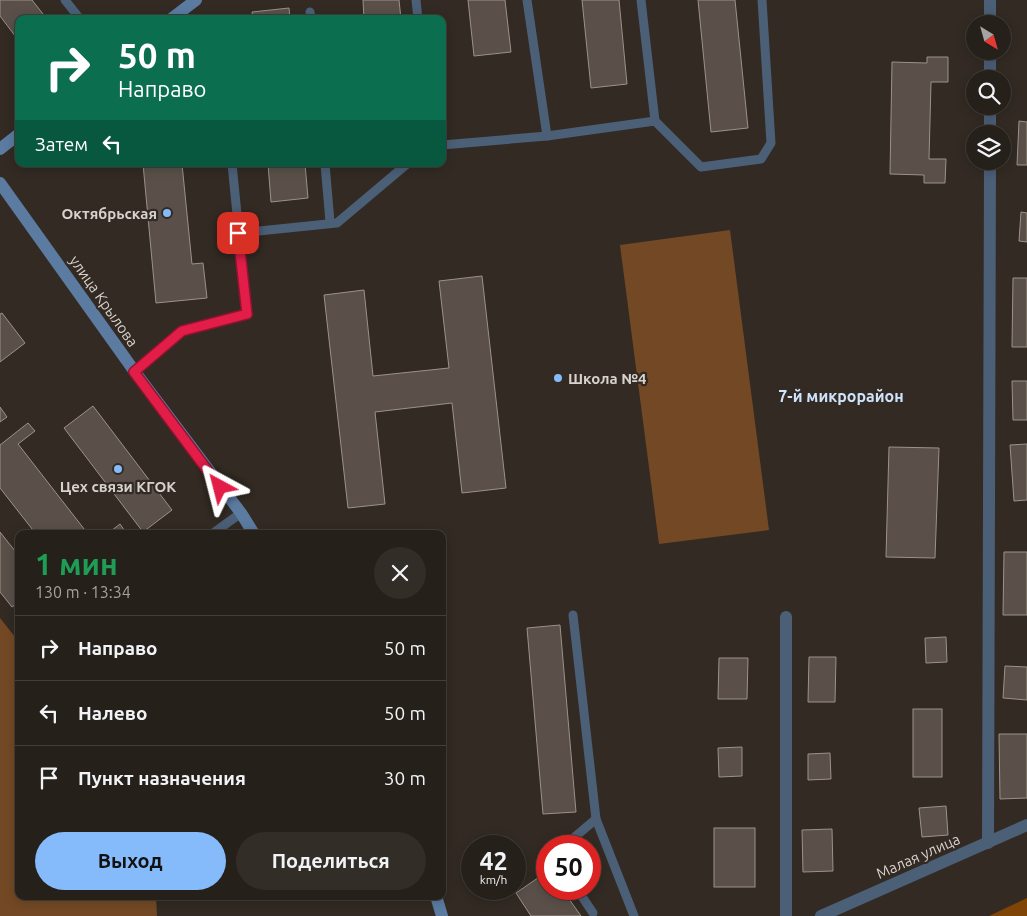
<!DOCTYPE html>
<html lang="ru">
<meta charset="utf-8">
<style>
body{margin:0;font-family:Ubuntu,sans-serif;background:#322d27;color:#f1f3f6;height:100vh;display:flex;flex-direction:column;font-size:19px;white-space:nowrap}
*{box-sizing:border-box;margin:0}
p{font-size:16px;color:#a4a3a2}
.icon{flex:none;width:28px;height:28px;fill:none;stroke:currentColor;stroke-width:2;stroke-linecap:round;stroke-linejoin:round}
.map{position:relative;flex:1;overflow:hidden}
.drawer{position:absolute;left:15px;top:530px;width:431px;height:370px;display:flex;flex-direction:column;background:#26201a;border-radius:10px;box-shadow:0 2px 12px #0003,0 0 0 1px #423e39}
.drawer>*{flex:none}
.banner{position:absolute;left:15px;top:15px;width:431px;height:152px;border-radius:10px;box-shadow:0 2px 12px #0003,0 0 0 1px #423e39;background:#0b6e4f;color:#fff;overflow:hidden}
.needle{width:32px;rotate:143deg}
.tools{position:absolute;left:966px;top:15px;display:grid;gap:10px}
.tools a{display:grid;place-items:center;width:45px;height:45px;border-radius:50%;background:#26201a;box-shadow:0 2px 12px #0003,0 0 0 1px #423e39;font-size:25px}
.speed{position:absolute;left:461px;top:835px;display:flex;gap:10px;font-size:25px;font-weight:700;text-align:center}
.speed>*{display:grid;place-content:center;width:65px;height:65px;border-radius:50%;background:#26201a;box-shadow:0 2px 12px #0003,0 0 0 1px #423e39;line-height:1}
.speed small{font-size:12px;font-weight:400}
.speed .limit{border:8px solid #d22;background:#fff;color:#111}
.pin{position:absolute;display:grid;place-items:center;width:42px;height:42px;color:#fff;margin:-21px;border-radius:10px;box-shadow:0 2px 8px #0006}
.me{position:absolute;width:55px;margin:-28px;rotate:322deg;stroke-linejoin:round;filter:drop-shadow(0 0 4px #0008)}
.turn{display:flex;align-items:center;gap:18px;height:105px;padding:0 20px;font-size:22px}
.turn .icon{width:65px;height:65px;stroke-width:2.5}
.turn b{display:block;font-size:35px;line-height:42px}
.then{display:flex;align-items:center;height:48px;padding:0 20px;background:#0003;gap:10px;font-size:19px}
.round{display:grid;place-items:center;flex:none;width:52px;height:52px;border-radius:26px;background:#322d27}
.summary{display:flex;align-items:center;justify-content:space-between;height:85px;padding:0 20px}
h1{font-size:30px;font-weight:600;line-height:38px;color:#1e9e55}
.primary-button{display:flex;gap:10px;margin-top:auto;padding:10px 20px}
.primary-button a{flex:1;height:58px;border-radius:30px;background:#85bbfb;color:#111;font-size:20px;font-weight:600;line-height:58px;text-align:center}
.primary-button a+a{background:#322d27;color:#f1f3f6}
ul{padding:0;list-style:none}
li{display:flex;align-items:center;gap:15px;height:65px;padding:0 20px;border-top:1px solid #423e39}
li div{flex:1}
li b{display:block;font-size:19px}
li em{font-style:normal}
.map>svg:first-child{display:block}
.green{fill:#734925}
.forest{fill:#7e4506}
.building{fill:#5a5049;stroke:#9c9289}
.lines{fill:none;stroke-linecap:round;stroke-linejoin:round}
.lane{stroke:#4b5f77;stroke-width:9}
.street{stroke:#4b5f77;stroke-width:12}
.secondary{stroke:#5b7ba1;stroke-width:12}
.route-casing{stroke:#92132f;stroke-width:12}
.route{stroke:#e11d48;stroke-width:9}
.poi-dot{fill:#85bbfb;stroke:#322a23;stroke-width:2}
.labels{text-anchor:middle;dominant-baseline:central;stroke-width:4.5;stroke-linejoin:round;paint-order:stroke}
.poi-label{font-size:15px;font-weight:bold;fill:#d8d2cd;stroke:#322a23;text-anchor:end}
.street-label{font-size:15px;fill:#d8d2cd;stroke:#322a23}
.neighbourhood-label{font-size:16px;font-weight:bold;fill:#cfe4fc;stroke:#322a23}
</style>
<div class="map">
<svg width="1027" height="916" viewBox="0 0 1027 916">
<rect width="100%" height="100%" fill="#322a23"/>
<g class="green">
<path d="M730 230 769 530 659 544 620 245Z"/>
<path d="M0 618 19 642V896H156L157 916H0Z"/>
</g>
<path class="forest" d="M1027 898V916H989Z"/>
<g class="building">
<path d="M0 0H32L47 19H19V41L0 16Z"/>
<path d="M363 0H399L401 19H364Z"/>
<path d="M468 0H505L511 52 474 56Z"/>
<path d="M582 0H619L627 84 591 88Z"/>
<path d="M698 0H735L748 128 711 132Z"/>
<path d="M289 8 290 19H253L252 12Z"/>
<path d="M927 57H948V82H931L929 159H946L945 183H924V175L890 174 892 62 927 63Z"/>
<path d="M1019 121 1027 122V165H1017Z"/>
<path d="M143 164H182L192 264 203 263 207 298 156 303Z"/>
<path d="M268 164H305L308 198 271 202Z"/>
<path d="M1021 212 1027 213V242L1019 241Z"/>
<path d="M482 276 506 488 462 493 452 403 375 412 385 504 348 508 324 295 364 290 373 376 449 368 439 281Z"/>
<path d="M1013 278H1027V347H1012Z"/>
<path d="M2 313 25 343 0 362V314Z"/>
<path d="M1012 381H1027V420H1013Z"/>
<path d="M93 406 172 510 143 532 64 428Z"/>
<path d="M0 407 7 417 0 422Z"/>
<path d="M28 423 35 431 18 444 88 534H36L0 488V445Z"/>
<path d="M1027 444V500L1014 501 1010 445Z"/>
<path d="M889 447 939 448 935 558 886 557Z"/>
<path d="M120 524 127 534H107Z"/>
<path d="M0 532 19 556V602L12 607 0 592Z"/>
<path d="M1004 552H1027V615H1003Z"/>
<path d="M560 625 576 812 543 814 527 628Z"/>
<path d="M946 637 947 662 926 663 925 638Z"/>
<path d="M809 657H836L835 702H808Z"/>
<path d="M719 658H748L747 699H718Z"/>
<path d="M1005 666 1027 667V700L1003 698Z"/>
<rect x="913" y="709" width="29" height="68"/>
<path d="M999 734H1027V798L1000 799Z"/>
<path d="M742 747V776L719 777 718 748Z"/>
<path d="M830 753 831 779 808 780V754Z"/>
<path d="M946 806 948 835 922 837 919 808Z"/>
<rect x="714" y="828" width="41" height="59"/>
<path d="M832 829 833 871 803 872 802 830Z"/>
<path d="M548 871V889H562L581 916H531L516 893Z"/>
<rect x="326" y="896" width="20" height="3"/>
</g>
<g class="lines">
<g class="lane">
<path d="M65 0 80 19"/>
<path d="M416 0 418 19"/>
<path d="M527 0 547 136"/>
<path d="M641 0 655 121"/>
<path d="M310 12 311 19"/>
<path d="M442 145 547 136 655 121 701 167 761 159 771 143 762 0"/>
<path d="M325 164 330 222"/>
<path d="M239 233 337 223 407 164"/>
<path d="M135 372 182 331 247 314 232 164"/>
<path d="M212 534 241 513"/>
<path d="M573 615 596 819 634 916"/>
<path d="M564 846 596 819"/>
<path d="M577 889 593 913"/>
</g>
<g class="street">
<path d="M990 24V0"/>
<path d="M990 79V51"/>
<path d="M990 134V106"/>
<path d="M988 843 990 161"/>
<path d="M786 916V617"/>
<path d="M821 916 1027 825"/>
</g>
<g class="secondary">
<path d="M171 19 196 0"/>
<path d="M0 149 19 134"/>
<path d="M0 183 135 372 241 513 254 534"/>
<path d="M436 896 442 916"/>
</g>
</g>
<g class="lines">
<defs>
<path id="route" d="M220 487 134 372 182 331 247 314 238 233"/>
</defs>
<use href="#route" class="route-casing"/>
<use href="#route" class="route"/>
</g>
<g class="poi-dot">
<circle cx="167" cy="213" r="5"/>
<circle cx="558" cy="378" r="5"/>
<circle cx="118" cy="469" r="5"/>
</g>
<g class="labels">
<g class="poi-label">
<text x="157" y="213">Октябрьская</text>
<text x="568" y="378" text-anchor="start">Школа №4</text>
<text x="118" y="486" text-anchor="middle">Цех связи КГОК</text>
</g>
<g class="street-label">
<text transform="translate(104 301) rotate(55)">улица Крылова</text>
<text transform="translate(918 856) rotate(-24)">Малая улица</text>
</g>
<g class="neighbourhood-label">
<text x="841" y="396">7-й микрорайон</text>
</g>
</g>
</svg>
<div class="tools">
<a><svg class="needle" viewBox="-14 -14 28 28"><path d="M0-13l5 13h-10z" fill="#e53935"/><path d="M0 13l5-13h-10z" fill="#a4a3a2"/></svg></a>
<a><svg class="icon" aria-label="search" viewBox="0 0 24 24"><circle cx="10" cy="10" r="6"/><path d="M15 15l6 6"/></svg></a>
<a><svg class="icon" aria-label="layers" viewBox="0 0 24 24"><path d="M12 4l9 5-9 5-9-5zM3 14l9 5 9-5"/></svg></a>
</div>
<div class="speed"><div>42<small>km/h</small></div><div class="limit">50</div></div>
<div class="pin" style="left:238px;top:233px;background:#d93025"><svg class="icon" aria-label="arrive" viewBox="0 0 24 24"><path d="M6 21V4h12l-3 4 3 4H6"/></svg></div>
<svg class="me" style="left:220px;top:487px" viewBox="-20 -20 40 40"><path d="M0-17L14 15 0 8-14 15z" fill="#e11d48" stroke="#fff" stroke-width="4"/></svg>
<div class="banner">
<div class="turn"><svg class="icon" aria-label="right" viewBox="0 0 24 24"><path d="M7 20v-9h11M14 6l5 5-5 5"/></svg><div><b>50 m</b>Направо</div></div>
<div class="then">Затем<svg class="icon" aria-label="left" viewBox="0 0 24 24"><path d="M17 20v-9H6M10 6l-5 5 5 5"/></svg></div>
</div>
<section class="drawer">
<div class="summary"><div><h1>1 мин</h1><p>130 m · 13:34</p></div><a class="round"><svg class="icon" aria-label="close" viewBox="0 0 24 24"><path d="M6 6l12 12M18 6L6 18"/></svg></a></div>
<ul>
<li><svg class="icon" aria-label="right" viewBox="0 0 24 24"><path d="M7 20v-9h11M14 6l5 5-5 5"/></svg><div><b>Направо</b></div><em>50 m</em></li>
<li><svg class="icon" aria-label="left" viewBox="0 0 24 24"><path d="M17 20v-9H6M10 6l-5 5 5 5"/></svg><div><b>Налево</b></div><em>50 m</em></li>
<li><svg class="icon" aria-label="arrive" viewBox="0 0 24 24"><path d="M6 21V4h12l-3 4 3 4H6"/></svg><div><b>Пункт назначения</b></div><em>30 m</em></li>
</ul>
<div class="primary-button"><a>Выход</a><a>Поделиться</a></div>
</section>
</div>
